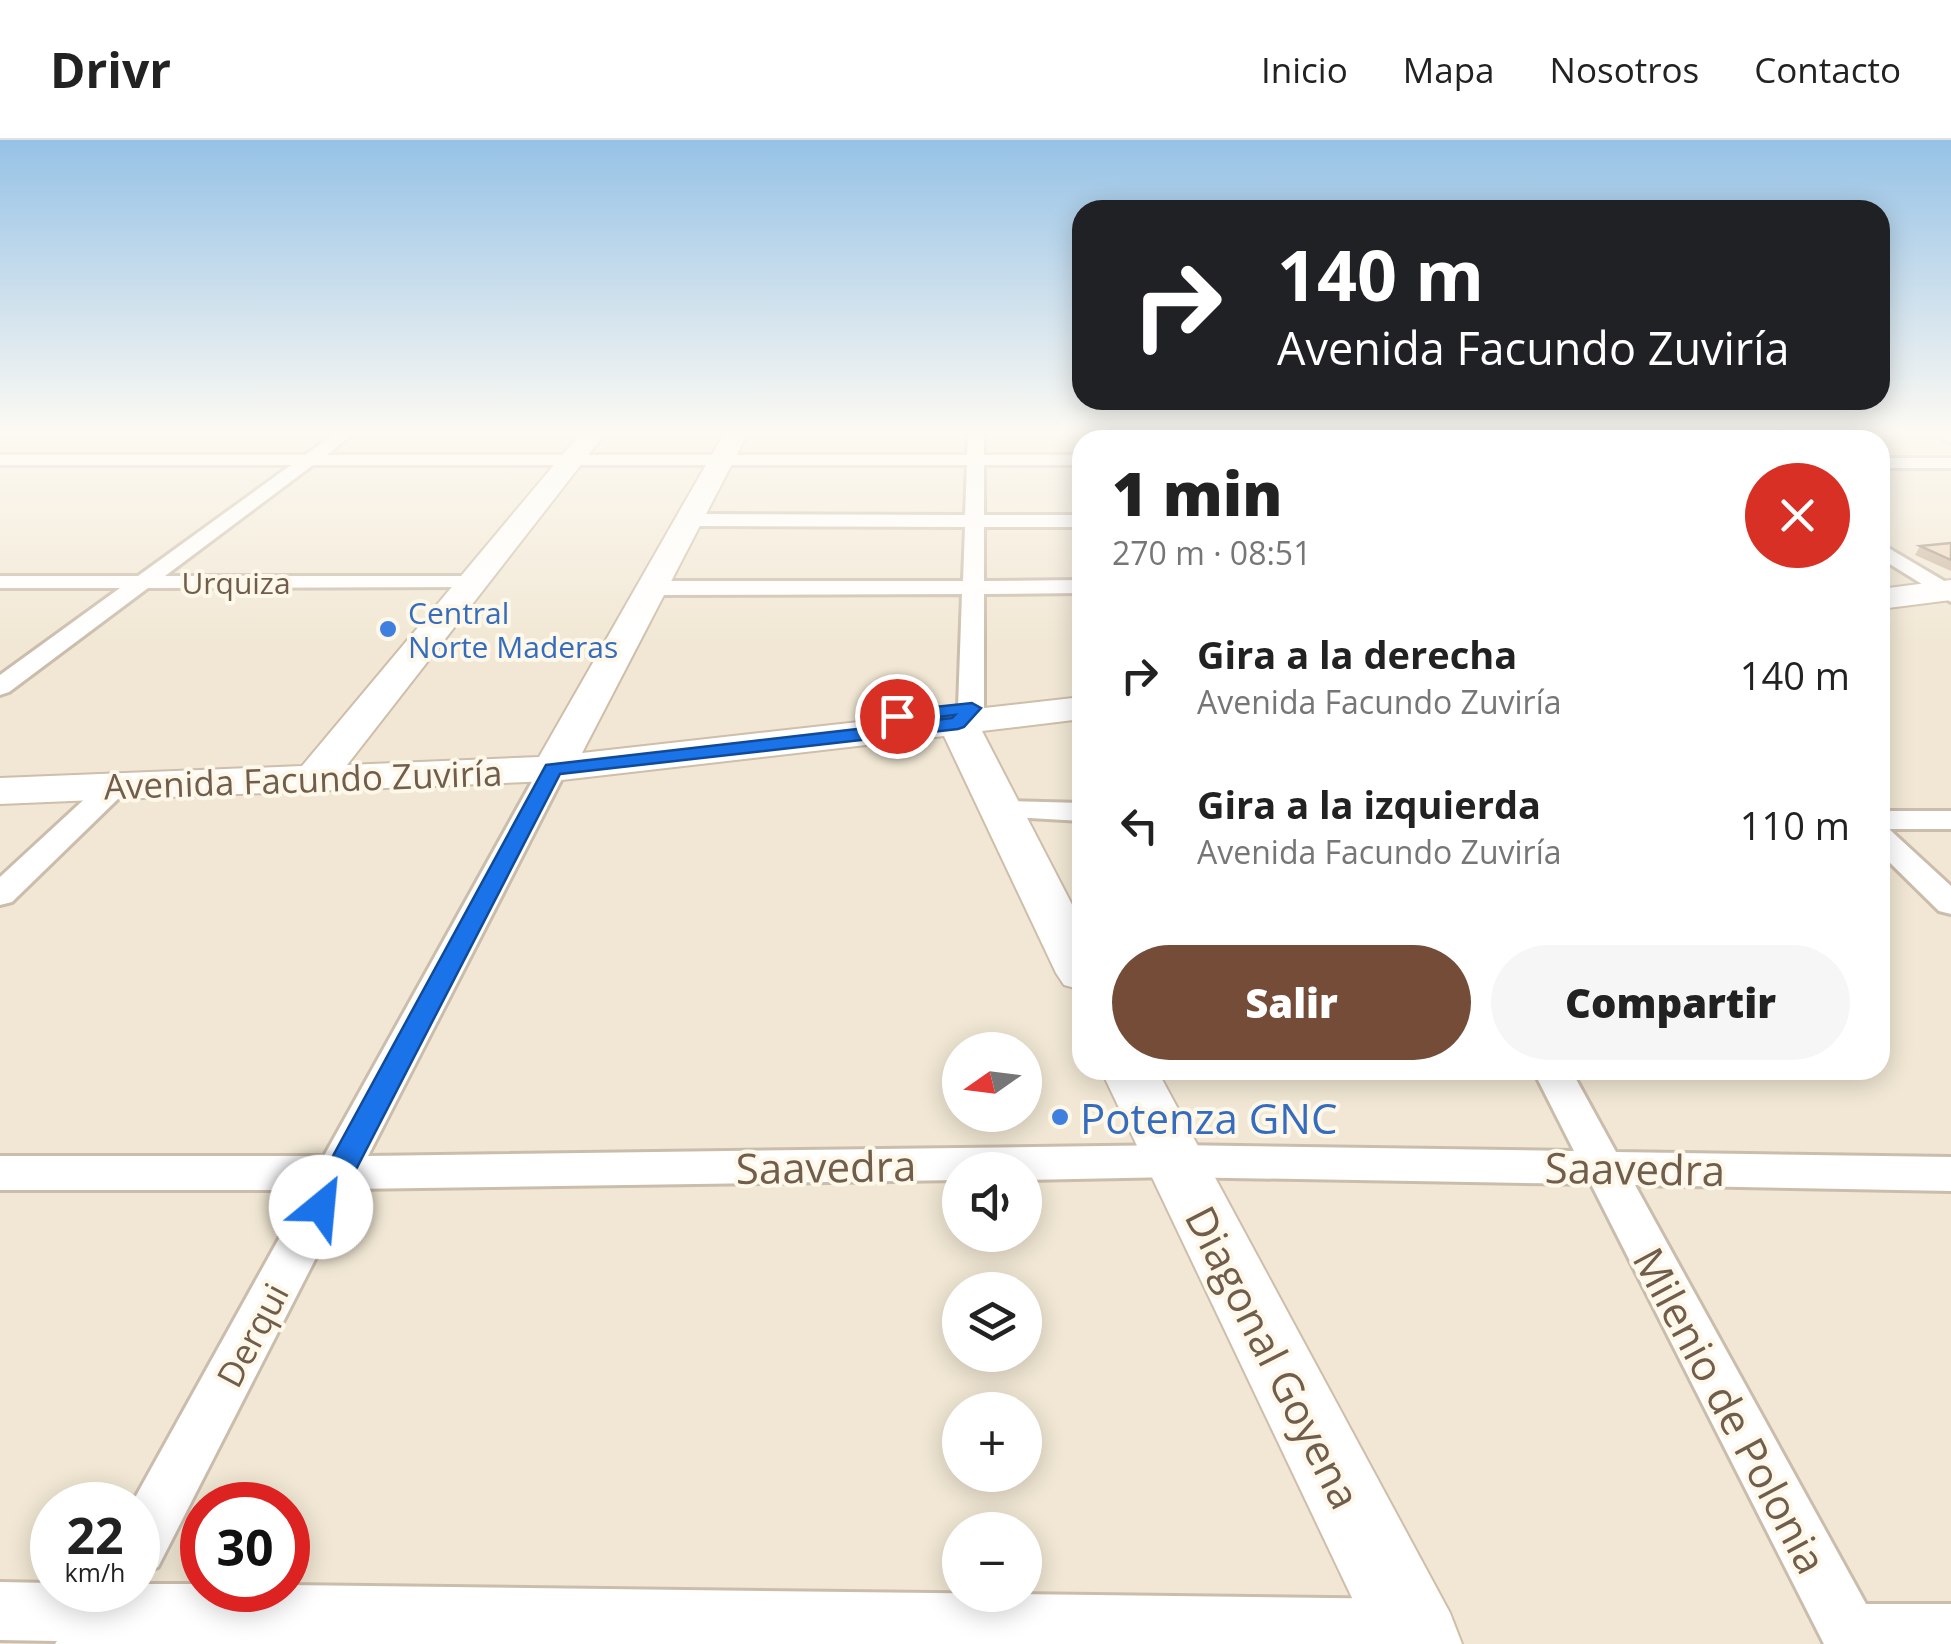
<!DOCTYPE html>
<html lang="es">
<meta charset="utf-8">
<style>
body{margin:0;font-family:"Open Sans",sans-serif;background:#f6f6f6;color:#222;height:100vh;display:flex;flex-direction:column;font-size:38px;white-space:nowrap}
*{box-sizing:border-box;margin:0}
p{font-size:32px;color:#767676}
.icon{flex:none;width:55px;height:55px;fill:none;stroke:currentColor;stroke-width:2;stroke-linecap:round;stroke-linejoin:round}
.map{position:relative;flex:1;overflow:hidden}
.side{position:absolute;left:1072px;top:290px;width:818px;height:650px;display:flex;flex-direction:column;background:#fff;border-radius:30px;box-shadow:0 5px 25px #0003}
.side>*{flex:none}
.hud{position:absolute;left:1072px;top:60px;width:818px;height:210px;border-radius:30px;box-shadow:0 5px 25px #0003;background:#202124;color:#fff;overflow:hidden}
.needle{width:65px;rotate:256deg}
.tools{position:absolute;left:942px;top:892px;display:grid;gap:20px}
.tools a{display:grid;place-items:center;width:100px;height:100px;border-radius:50%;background:#fff;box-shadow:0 5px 25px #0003;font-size:50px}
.speed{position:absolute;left:30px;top:1342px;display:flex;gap:20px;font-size:50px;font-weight:700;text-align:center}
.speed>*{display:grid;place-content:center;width:130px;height:130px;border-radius:50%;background:#fff;box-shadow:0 5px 25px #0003;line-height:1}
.speed small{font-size:25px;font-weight:400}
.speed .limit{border:15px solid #d22;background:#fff;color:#111}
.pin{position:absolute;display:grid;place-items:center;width:85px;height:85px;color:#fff;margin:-42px;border:5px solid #fff;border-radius:50%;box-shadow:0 2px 10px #0007}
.me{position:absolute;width:110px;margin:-55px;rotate:28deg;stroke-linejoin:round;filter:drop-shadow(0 0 8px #0008)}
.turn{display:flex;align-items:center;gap:35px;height:210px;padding:0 40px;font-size:45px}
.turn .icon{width:130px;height:130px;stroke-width:2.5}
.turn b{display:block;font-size:70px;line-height:85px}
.round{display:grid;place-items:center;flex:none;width:105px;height:105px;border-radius:52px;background:#f6f6f6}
.headline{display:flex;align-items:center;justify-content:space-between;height:170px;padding:0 40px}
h1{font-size:60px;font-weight:800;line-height:75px}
.cta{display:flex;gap:20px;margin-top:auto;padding:20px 40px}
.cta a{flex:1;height:115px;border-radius:60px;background:#754c38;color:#fff;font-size:40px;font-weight:800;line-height:115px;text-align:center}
.cta a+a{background:#f6f6f6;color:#222}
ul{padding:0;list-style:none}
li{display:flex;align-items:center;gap:30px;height:150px;padding:0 40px}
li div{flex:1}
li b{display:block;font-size:38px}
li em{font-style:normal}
header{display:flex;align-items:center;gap:60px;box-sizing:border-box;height:140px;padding:0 50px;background:#fff;border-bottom:2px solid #e0e0e0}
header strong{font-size:48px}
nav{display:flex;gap:55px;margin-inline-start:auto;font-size:35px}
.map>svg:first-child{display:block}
.residential{fill:#f1e7d4;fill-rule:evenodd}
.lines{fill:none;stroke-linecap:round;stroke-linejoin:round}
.street-casing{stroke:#cbbdac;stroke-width:6}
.secondary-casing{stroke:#cebeaa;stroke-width:4}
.street{fill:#fff;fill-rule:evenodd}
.secondary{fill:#fff;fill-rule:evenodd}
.wall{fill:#cdb8a3}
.building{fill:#eed6be;stroke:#a79685;stroke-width:2.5}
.route{fill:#1a73e8;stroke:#114b97;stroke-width:2.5}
.shop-dot{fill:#3f7fe0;stroke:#fdf8ea;stroke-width:4}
.labels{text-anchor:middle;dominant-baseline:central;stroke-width:8;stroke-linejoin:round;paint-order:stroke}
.far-street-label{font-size:30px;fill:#715d4c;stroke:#fdf8ea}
.far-shop-label{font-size:30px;fill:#366cbe;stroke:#fdf8ea;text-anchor:start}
.street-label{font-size:35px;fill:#715d4c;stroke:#fdf8ea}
.near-shop-label{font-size:42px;fill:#366cbe;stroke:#fdf8ea;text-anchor:start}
.near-street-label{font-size:42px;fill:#715d4c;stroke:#fdf8ea}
</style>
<header>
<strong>Drivr</strong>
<nav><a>Inicio</a><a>Mapa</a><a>Nosotros</a><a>Contacto</a></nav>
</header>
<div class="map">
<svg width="1951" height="1504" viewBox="0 0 1951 1504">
<rect width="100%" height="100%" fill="#faf4e5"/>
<path class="residential" d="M0 295H1951V1504H0ZM1082 300H1880V930H1082ZM960 910H1025V975H960ZM960 1030H1025V1095H960ZM960 1150H1025V1215H960ZM960 1270H1025V1335H960ZM52 1365H138V1450H52ZM202 1365H288V1450H202ZM960 1390H1025V1455H960Z"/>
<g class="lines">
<defs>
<g id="street">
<path d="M333 295H351L327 315H967L968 295H984V315H1082V325H984V375H1082V387H984V441L1082 440V453L984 454V568L971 576 958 568 962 454 652 455 641 448 652 441H963L965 387 689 386 679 380 689 374 965 375 967 325H313L165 436H471L482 442 479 447 148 448 9 552 0 555V535L120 448H0V436H138L291 325H0V315H305Z"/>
<path d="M1211 295H1227L1230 300H1214Z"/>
<path d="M1454 295H1471L1475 300H1458Z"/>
<path d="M1693 295H1712L1717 300H1698Z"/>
<path d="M1936 295H1951V303Z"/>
<rect x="1880" y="318" width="71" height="10"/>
<path d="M1880 403 1951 445V462L1880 418Z"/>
<path d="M553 621 563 623 567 629 368 1016 1174 1005 1574 1011 1533 930H1571L1616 1012 1951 1017V1051L1635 1045 1866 1464H1951V1504H1824L1591 1044 1174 1037 1025 1040V1030H960V1040L351 1049 158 1427 138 1435V1365H131L306 1050H0V1016H324L539 629 543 623Z"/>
<path d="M113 639 123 642 127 648 123 654 12 762 0 765V737L103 642Z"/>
<path d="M1004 661 1082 663V681L994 676 989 670 994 664Z"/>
<path d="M1880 671H1951V689H1889L1951 746V774L1939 771 1880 713Z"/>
<path d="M0 1442 52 1443V1450H138V1444H202V1450H288V1445L1410 1459 1431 1467 1439 1488 1433 1504H55L57 1501 0 1500Z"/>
</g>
<g id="secondary">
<path d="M579 295H604L347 625 539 617 723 295H747L582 613 1082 557V579L982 591 1082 784V850L1064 845 1056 833 944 596 553 641 0 664V638L302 626Z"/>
<path d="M1951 440V460L1880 469V449Z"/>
<path d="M1101 930H1157L1450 1473 1462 1504H1374Z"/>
</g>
</defs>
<use href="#street" class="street-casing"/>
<use href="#secondary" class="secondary-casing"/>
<use href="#street" class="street"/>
<use href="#secondary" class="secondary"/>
</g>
<path class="wall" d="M1951 403V431L1915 415 1920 406Z"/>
<path class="building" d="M1951 403V420L1920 406Z"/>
<linearGradient id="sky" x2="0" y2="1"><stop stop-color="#96c2e6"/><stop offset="0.58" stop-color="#fdfaf3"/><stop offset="1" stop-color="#fdfaf3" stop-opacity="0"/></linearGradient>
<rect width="1951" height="505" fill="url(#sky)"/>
<path class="route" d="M972 563 981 568 964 587 958 589 560 634 332 1076 321 1079 310 1076 305 1067 310 1058 546 625 952 578 955 575 897 582 888 576 897 571Z"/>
<g class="shop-dot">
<circle cx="388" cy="489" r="10"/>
<circle cx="1060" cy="977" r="10"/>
</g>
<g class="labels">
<g class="far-street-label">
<text x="236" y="442">Urquiza</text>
</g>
<g class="far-shop-label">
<text x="408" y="472">Central<tspan x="408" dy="34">Norte Maderas</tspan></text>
</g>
<g class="street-label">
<text transform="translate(303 639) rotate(-2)">Avenida Facundo Zuviría</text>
<text transform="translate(252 1195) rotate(-62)">Derqui</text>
</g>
<g class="near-shop-label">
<text x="1080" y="977">Potenza GNC</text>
</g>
<g class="near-street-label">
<text transform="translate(826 1026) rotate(-1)">Saavedra</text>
<text transform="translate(1635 1028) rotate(1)">Saavedra</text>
<text transform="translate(1274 1217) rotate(63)">Diagonal Goyena</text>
<text transform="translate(1731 1270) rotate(62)">Milenio de Polonia</text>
</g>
</g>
</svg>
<div class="tools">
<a><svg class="needle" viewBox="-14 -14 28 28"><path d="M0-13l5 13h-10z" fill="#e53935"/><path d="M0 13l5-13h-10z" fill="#767676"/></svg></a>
<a><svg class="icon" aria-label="sound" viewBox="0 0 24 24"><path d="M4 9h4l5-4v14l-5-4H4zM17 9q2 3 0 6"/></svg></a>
<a><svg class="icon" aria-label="layers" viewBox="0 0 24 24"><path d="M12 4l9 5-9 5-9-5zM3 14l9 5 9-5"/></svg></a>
<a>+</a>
<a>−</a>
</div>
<div class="speed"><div>22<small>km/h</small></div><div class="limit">30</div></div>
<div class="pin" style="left:897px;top:576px;background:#d93025"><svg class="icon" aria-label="arrive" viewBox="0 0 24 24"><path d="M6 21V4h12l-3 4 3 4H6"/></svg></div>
<svg class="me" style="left:321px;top:1067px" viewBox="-20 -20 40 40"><circle r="19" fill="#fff"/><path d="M0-13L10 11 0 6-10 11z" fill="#1a73e8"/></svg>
<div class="hud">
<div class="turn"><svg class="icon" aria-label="right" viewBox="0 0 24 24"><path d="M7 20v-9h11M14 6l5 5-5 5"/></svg><div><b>140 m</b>Avenida Facundo Zuviría</div></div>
</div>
<section class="side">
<div class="headline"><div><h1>1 min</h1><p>270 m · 08:51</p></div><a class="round" style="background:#d93025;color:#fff"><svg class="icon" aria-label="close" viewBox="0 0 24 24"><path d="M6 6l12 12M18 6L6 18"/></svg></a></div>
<ul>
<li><svg class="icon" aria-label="right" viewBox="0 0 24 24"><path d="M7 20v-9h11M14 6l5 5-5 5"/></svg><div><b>Gira a la derecha</b><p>Avenida Facundo Zuviría</p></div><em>140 m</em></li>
<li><svg class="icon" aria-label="left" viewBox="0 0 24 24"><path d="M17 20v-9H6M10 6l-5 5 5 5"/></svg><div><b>Gira a la izquierda</b><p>Avenida Facundo Zuviría</p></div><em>110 m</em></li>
</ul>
<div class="cta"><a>Salir</a><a>Compartir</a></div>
</section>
</div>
